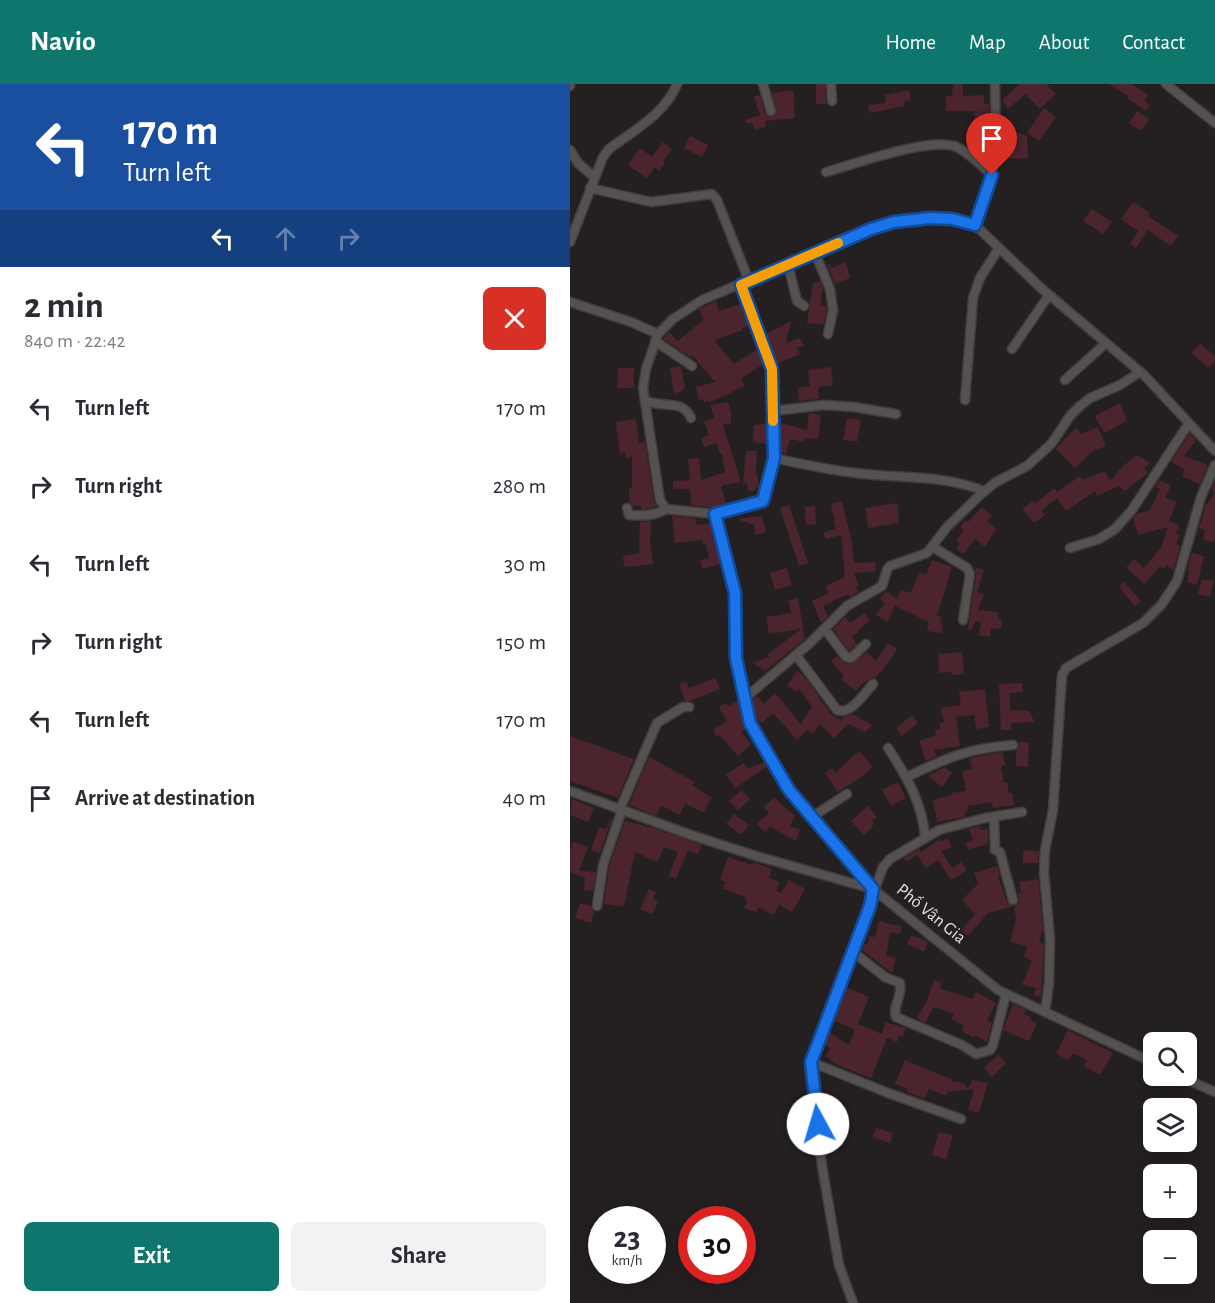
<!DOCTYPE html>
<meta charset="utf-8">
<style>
body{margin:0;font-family:"Alegreya Sans",sans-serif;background:#f2f2f3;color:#2b2b33;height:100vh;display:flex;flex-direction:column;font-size:22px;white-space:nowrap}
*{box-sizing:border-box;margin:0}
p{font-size:20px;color:#7c7c81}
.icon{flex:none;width:33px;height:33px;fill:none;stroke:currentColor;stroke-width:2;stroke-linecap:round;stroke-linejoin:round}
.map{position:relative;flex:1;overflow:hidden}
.sheet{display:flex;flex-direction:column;background:#fff;width:570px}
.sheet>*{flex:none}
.banner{background:#1a4fa0;color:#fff;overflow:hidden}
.controls{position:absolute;left:573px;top:948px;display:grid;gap:12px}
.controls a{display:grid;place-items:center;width:54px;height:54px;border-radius:9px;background:#fff;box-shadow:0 3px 15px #0003;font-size:30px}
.speed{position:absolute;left:18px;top:1122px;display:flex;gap:12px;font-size:30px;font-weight:700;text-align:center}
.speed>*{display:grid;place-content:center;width:78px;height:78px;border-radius:50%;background:#fff;box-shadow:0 3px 15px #0003;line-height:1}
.speed small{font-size:15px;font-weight:400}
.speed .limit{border:9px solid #d22;background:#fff;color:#111}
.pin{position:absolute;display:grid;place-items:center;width:51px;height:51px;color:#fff;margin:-62px -26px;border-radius:50% 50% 50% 0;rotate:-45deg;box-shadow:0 0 6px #0007}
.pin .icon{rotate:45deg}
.me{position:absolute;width:66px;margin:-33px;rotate:354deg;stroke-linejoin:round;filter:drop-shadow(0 0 4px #0008)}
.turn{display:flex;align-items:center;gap:21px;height:126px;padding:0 24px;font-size:27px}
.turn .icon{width:78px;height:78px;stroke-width:2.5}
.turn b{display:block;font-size:42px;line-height:51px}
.lanes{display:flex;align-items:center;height:57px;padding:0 24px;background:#0003;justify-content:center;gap:30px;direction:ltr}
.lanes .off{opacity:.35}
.round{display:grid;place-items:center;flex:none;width:63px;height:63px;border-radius:9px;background:#f2f2f3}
.headline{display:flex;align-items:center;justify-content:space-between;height:102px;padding:0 24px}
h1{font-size:36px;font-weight:600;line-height:45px}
.primary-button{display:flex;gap:12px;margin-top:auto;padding:12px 24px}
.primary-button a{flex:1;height:69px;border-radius:9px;background:#0f766e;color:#fff;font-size:24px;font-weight:600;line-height:69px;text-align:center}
.primary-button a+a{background:#f2f2f3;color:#2b2b33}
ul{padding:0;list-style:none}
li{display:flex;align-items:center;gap:18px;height:78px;padding:0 24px}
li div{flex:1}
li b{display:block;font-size:22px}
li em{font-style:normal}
header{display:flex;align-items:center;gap:36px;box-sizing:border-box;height:84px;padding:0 30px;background:#0f766e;color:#fff}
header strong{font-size:28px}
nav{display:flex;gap:33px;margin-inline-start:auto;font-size:21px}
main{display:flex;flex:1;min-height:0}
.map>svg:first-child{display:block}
.building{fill:#4b242d}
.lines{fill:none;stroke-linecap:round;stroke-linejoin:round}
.minor-casing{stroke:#403d3d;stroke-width:11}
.minor{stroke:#555151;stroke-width:8}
.route-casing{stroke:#114b97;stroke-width:15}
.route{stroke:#1a73e8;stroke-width:10}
.slow{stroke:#f59e0b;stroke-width:10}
.labels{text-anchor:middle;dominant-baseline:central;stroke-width:6;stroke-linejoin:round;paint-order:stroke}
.street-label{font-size:18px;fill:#e0ddde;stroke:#242021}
</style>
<header>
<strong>Navio</strong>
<nav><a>Home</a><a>Map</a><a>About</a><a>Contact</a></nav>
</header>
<main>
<section class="sheet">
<div class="banner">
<div class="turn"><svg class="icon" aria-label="left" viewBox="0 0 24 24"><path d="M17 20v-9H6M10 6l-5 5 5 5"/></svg><div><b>170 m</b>Turn left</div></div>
<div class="lanes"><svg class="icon" aria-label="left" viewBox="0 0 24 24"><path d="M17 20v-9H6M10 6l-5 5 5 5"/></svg><svg class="icon off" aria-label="ahead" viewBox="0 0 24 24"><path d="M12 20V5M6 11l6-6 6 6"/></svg><svg class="icon off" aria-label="right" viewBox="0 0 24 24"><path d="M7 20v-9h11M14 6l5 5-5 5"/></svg></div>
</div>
<div class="headline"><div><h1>2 min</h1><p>840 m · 22:42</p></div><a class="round" style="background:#d93025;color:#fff"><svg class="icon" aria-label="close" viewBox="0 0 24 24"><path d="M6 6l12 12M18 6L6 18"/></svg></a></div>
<ul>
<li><svg class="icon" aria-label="left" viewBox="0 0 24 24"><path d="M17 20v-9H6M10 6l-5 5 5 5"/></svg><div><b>Turn left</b></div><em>170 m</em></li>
<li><svg class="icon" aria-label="right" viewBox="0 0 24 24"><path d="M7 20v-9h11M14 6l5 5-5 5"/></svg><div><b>Turn right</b></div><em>280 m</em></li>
<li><svg class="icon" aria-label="left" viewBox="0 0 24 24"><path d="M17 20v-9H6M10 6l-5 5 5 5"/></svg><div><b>Turn left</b></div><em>30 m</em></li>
<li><svg class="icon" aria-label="right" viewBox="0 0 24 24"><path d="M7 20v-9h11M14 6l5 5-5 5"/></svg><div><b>Turn right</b></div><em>150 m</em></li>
<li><svg class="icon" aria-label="left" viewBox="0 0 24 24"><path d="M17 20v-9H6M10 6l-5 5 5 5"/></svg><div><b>Turn left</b></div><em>170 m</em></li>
<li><svg class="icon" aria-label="arrive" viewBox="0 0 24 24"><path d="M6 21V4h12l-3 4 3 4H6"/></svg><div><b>Arrive at destination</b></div><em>40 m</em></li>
</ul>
<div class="primary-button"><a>Exit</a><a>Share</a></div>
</section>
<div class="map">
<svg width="645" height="1219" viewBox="0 0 645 1219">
<rect width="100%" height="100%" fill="#242021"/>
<g class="building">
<path d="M246 0H255L256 20H246Z"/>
<path d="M383 0H393V12L414 11V20H419V40H404V27H376V12H382Z"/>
<path d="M450 0H476L486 10 470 25 455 10 438 25 432 16Z"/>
<path d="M539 0H562L578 11 574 17 580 21 576 27 557 14 558 12Z"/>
<path d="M223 6 225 34 195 37 196 43 185 46 182 39H176L175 36 190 31 184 13 190 11 195 29 202 33 207 28 202 9Z"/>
<path d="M339 6 341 16 334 18 335 22 299 29 298 21 316 19 315 11Z"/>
<path d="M474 24 486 33 469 57 457 49Z"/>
<path d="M567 27 579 35 571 47 559 39Z"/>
<path d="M437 47H443L457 52 458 74 437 75Z"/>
<path d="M120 52 138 61 132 73 114 64Z"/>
<path d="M93 58 102 65 93 77 95 79 89 87 85 83 77 94 58 81 70 64 82 73Z"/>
<path d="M563 118 580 129 578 132 608 152 601 162 578 146 566 164 560 160 568 147 551 135Z"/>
<path d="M522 125 542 138 533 150 513 137Z"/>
<path d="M276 178 280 194 265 200 257 181 260 180 261 184Z"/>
<path d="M250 197 254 208H252L251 221 256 222 257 226 253 241 237 239 243 199Z"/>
<path d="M146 217 149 227 171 220 179 242 172 244 173 246 145 256 148 261 164 280 188 265 193 280 171 295 175 302 139 319V317L134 318 133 315 129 316 126 303 145 298 123 272 120 273 93 255 99 248 108 257 134 235 129 225Z"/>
<path d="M221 237 216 259 230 254 234 262 227 264 230 270 207 280 196 250Z"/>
<path d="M630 259 645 272V277L638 284 621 269Z"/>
<path d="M111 282 115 305 104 311 100 284Z"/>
<path d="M261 283 263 301 248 303 249 315 229 317 228 304 240 302 238 286Z"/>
<path d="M48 284H64V304H47Z"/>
<path d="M158 318 161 330V339L153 341 171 398 153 401 151 403 156 420 144 424 121 421 120 405H103V397L120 396 118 375 129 374 131 396 155 388 152 370H150L147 359 134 363 131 354 139 351 134 337 144 334 140 321Z"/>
<path d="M550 319 557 337 534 349 525 332Z"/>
<path d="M239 329 251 331 248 355 235 354 234 358 220 355 216 370 210 369V339L237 346Z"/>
<path d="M277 334 291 336 287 358 273 356Z"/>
<path d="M66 335 69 359 75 358 84 417 87 422 77 425H71V421L63 422 59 418V404H62V373L56 374 55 368 50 369 48 357 46 338Z"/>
<path d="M197 340V360L183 358 184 341Z"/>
<path d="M528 343 536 362 523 367 505 384 485 365 506 344 511 350Z"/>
<path d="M620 349 626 356 614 372 638 381 630 400 612 392 615 385 601 378Z"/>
<path d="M176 367H187L186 390H187L189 403H186V406L178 407 177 399 173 400Z"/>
<path d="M567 371 580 379 574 384 578 389 555 407 549 402 527 412 525 407 496 427 487 414 471 427 475 431 464 439 452 425 463 417 465 420 484 404 487 408 510 392 513 396 535 387 540 397 553 382Z"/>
<path d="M589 396 601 401 595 414 607 418 599 437 609 441 606 450 610 451 606 460 610 462 604 484 602 486 597 481 593 485 590 482 575 500 556 484 564 475 574 484 591 464 598 443 568 451 563 434 567 430 580 426 590 405 585 403Z"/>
<path d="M645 397V453L644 458 633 456 635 446 629 444 636 420H637L645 408 641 406Z"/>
<path d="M272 417 282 459 284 479 305 478 306 487 284 489 289 502 286 503 288 508 280 513 278 510 253 522 258 532 251 539 242 517 259 509 255 502 275 493 271 451 255 455 254 448 266 445 261 420Z"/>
<path d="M327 419 329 439 298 444 295 424Z"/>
<path d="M219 421 238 479 229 482 210 424Z"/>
<path d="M245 422 246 440 236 441 235 423Z"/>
<path d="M412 423 422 432 417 437 426 445 415 463 405 455 393 470 386 465 390 460 386 457 394 446 390 443 395 436 398 438Z"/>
<path d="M102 432 125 434 126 441 141 439 151 480 132 485 130 476 139 474 136 459 133 460V456L105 459Z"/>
<path d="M192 432 196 448 186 451 184 443 186 442 167 435Z"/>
<path d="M81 437 80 457 83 480 54 483 53 472 69 469 70 438Z"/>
<path d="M622 469 634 472 627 501 617 498 619 487H617Z"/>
<path d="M362 476 382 483 367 532 372 533 370 540 373 541 372 549 357 547 359 538 325 522 317 538 306 531 315 519 310 515 316 507 327 515 331 506 341 509 349 488 356 491Z"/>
<path d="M405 483 414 486 407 508 414 510 408 526 428 528V535L432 536 431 545 421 544 420 553 409 551 411 538 405 537 401 546H398L406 491Z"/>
<path d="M217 484 222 501 205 506 200 489Z"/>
<path d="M632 495 644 497 640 513 628 510Z"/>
<path d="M554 498 571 517 565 522 549 503Z"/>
<path d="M228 514 235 555 195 587 183 579 199 573 198 570 231 545 199 550 196 533 221 529 218 516Z"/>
<path d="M295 529 300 537 288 546 289 548 282 553 287 560 279 567 263 545 275 533 280 539Z"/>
<path d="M318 559 327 565 315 583 305 594H300L295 599 294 598 286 607 271 595 274 592 261 577 267 572 274 579 282 580 297 568 306 577Z"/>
<path d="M392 568 394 590 382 591V588L369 589 368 570Z"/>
<path d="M227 587 234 592 250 614 249 615 259 626 258 628 271 637 274 633 282 630 302 641 295 648 278 640 264 654 250 640 243 650 237 646 227 656 203 629 192 639 189 636 187 638 182 617 187 612 194 620 205 609 231 640 242 623 229 605 227 608 217 602Z"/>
<path d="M145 594 150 605 120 617H115L109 600 116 597 119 604Z"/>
<path d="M452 599 453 608 440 609V626L460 627 464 638 441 639V646H431L429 600Z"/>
<path d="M415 605 419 643 406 645 404 631 386 633 390 662 364 666 367 672 356 677 349 657 366 651 365 645H370V639H374L371 624 391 621 389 608Z"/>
<path d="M169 616 176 645 171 648 181 660 168 672 149 651 147 653 143 646 157 637 149 623 156 619 158 622Z"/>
<path d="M342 631 348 639 332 652 326 644Z"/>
<path d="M0 652 64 675 48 714 0 697Z"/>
<path d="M448 658H459L458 683 446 682V667L449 663Z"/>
<path d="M289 667 303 683 290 694 268 708 255 689 262 684 265 689Z"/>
<path d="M433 668 435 682H431L434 699 437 698 439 709H442L444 721 423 724 422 718 397 722 398 727 395 728V733L367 738 363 716 382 711 381 709 396 707 392 687 402 685 400 674Z"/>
<path d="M79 673 125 698 122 701 142 714 133 729 115 719 110 731 91 722 86 732 59 721Z"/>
<path d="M196 678 198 682 165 704 156 691 173 679 178 684Z"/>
<path d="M375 683 382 689 372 703 358 692Z"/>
<path d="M328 698 336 714 321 722 312 706Z"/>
<path d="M171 706 180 715 168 726 159 717Z"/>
<path d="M204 714 225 732 220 742 230 746 226 757 200 743 195 748 187 740 199 729 194 723Z"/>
<path d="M2 715 24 724 18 738 0 731Z"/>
<path d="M298 722 307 733 302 737 304 740 301 743 302 744 294 751 281 737Z"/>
<path d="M164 730 179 741 171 751 156 740Z"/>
<path d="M41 734H42L30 769 21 766 29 743 36 745Z"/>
<path d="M55 737 84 744 132 761 128 770 118 766 106 795 99 792 108 768 94 763 87 778 65 768 54 823 34 820 39 783Z"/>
<path d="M410 742 411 746 418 744V760L398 766 396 759 403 756 399 745Z"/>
<path d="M378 754 382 763 371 767 382 784 391 778 397 786 381 796 368 776 356 784 347 771 336 778 334 774 349 765 351 768 370 755 371 757Z"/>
<path d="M3 758 18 763 9 787 26 788 23 807 14 806 15 794 0 788V767Z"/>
<path d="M453 766 469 767 468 779H453Z"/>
<path d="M158 773 182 781 184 778 202 785 199 794 210 798 206 807 211 809 219 796 235 805 222 828 209 821 203 831 188 823 187 828 174 824 177 818 174 812 153 805 155 798 150 796Z"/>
<path d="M427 782 430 792 428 793 437 818 441 822H445L449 818 448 809 451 808 449 798 468 795 473 845 469 858 474 860 471 913 464 911 466 904 452 901 462 877 454 873 457 862 440 858 446 835 444 822 418 829 398 852 391 847 405 830 392 816 408 800 404 789Z"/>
<path d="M79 805 86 808 83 815 88 818 82 830 70 825Z"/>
<path d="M10 819 21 822 24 828 21 839 5 834Z"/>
<path d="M309 837 332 843 330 850 320 848 316 872 326 874 322 889 292 866 294 860 298 861 299 852 305 853Z"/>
<path d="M341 851 358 858 354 868 337 860Z"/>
<path d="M364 896 372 899 370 904 402 915 406 908 426 919 417 936 422 939 417 958 405 951 404 954 392 947 394 942 381 935 384 930 364 923 355 939 347 934 357 917Z"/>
<path d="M275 903 299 913 288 940 312 950 315 938 336 944 333 953 329 951 327 958 317 954 301 994 268 981 255 972 260 964 255 961 259 948 279 961 285 946 263 936Z"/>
<path d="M443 920 456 926 454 930 461 933 460 936 467 939 459 957 433 946Z"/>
<path d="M498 946 543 969 530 991 514 982 517 976 503 969 499 976 486 970Z"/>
<path d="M428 971 436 979 422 993 414 984Z"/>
<path d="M335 976 383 996 381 998H388L395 1001 398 1005 402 996 418 999 409 1029 398 1026 404 1005 378 1008 376 1012 359 1005 355 1015 337 1008 338 1005 325 1000Z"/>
<path d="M306 1044 323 1049 320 1059 303 1053Z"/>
<path d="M369 1048 383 1051 376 1075 362 1071Z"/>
</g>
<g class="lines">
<defs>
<g id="minor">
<path d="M193 0 201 27"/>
<path d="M261 0 262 17"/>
<path d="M596 0 645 39"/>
<path d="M0 2V0"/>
<path d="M0 66 8 79 24 93"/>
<path d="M256 88C286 80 356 54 384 62 398 67 411 82 422 91"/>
<path d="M20 104 81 118 142 110 147 116 179 197"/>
<path d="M405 141 418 105 426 68 425 0"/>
<path d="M0 158 33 73 39 65C63 47 96 29 107 0"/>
<path d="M245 169 260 205 263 226 258 250"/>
<path d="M218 181 227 217 234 222"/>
<path d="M171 201 202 285 204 374 193 417 145 430 165 509 166 574 180 639 219 706 303 805"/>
<path d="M0 218 61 238 88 250"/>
<path d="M85 257 122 282"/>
<path d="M442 265 479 211"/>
<path d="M495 296 536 259"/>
<path d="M395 316 403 214 410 194 429 164"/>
<path d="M76 317C94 324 113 315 121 334"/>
<path d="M203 327 254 321 284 323 326 330"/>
<path d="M204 374C231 380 259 386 286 389 330 395 372 390 414 407"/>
<path d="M57 424 59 431C72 432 85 432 96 425"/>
<path d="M145 430 96 425 90 416 73 304 76 285 88 250 103 235 132 216 301 145 324 139 360 133 382 135 405 141 471 204 574 291 645 367"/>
<path d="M363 463 397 484 400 490 393 536"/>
<path d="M500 464 529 455 545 445 562 426 619 339"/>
<path d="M255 545 276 573 281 574 296 560"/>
<path d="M226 571 267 626C281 631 294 610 303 600"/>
<path d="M175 614 240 559 277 522 312 502 317 486 320 482 357 469 377 443 410 411 426 398 457 382 468 372 482 359 500 332 510 322 520 314 550 301 570 288"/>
<path d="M318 664C336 691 353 721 355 753"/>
<path d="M337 693C376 674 399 664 443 661"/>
<path d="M0 707 121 751 186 772 303 805 428 906 584 979"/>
<path d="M50 725 87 639 113 623H119"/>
<path d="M242 733 277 710"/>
<path d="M424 733 425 766 430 768 443 816"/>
<path d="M27 822 33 781 52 726"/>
<path d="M283 868 315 893 330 899C333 911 322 922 326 933L392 961 406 970 420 966 423 961 436 910"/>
<path d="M475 928 479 899 480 856 474 788 475 766 483 726 492 591 496 584 573 539 592 520 607 497 631 413 645 381"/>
<path d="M241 978 318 1009 391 1035"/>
<path d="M609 992 645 1008"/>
<path d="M283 1219 269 1181 252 1082 241 978 313 783 320 775 369 746 415 734 452 728"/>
</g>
</defs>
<use href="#minor" class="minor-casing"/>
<use href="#minor" class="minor"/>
</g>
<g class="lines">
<defs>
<path id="route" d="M248 1040 241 978 300 822 303 805 219 706 180 639 166 574 165 509 145 430 193 417 204 374 202 285 171 201 301 145 324 138 360 134 382 135 405 141 422 91"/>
</defs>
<use href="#route" class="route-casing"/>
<use href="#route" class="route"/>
<path class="slow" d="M203 337 202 285 171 201 268 159"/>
</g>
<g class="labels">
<g class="street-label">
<text transform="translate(361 830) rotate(39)">Phố Vân Gia</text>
</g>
</g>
</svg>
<div class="controls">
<a><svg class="icon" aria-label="search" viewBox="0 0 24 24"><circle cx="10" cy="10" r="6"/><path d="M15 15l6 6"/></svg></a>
<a><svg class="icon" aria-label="layers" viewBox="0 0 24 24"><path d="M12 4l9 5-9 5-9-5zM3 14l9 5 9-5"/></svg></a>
<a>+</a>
<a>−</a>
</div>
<div class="speed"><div>23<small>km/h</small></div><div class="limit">30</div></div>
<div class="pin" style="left:422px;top:91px;background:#d93025"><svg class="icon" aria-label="arrive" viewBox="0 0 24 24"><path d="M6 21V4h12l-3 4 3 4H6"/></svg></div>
<svg class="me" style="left:248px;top:1040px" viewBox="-20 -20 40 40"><circle r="19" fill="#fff"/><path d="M0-13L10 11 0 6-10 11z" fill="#1a73e8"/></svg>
</div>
</main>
